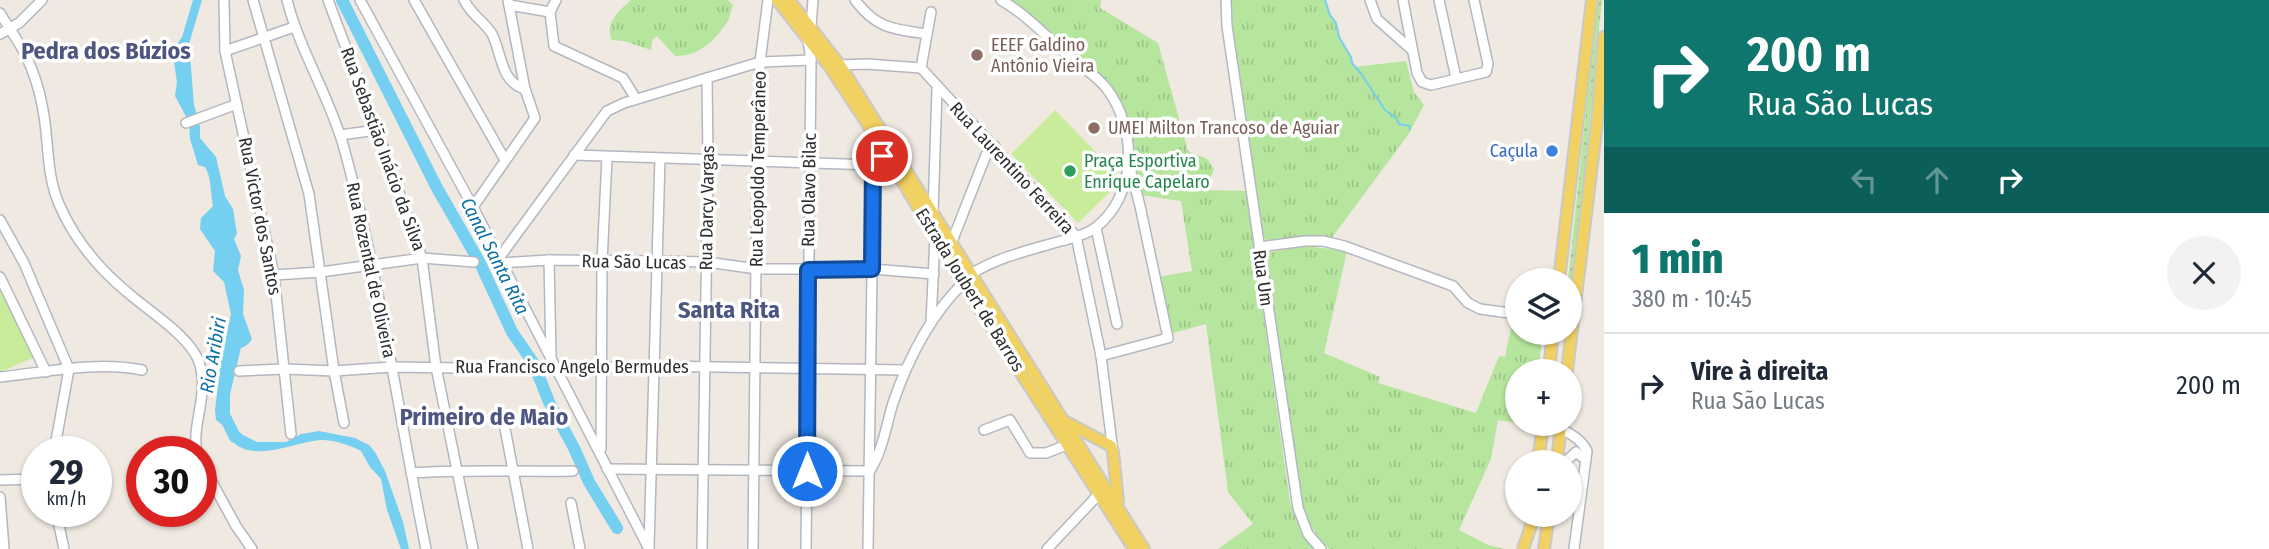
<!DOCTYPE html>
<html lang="pt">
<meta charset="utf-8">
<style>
body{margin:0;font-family:"Fira Sans Condensed",sans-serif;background:#f2f2f3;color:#1f2937;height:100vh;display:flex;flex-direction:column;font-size:26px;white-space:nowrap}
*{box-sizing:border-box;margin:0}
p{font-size:23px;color:#747a83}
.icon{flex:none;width:38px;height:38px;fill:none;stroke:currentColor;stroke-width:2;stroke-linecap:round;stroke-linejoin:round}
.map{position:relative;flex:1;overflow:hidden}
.sheet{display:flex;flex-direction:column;background:#fff;width:665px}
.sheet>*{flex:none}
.banner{background:#0f766e;color:#fff;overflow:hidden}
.fabs{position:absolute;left:1505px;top:268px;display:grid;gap:14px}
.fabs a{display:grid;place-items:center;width:77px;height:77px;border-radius:50%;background:#fff;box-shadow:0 2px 5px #0004;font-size:35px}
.speed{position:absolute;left:21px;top:436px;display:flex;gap:14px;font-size:35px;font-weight:700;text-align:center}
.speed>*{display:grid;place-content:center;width:91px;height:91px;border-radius:50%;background:#fff;box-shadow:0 2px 5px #0004;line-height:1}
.speed small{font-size:18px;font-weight:400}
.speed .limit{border:10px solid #d22;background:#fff;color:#111}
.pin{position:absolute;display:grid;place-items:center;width:60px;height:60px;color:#fff;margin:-30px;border:4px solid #fff;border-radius:50%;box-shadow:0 2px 7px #0007}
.me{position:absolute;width:77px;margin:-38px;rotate:0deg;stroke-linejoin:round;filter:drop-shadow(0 0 5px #0008)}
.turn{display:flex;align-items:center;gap:24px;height:147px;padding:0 28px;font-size:32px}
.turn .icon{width:91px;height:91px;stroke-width:2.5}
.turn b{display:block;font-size:49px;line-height:60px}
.lanes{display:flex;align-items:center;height:66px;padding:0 28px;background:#0003;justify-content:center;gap:35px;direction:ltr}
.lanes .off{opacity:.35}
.round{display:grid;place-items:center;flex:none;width:74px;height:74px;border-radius:37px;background:#f2f2f3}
.summary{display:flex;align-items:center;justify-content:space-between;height:119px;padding:0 28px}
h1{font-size:42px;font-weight:800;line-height:52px;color:#0f766e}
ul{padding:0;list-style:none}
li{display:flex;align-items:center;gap:21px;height:105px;padding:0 28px;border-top:2px solid #e0e1e3}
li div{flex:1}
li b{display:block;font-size:26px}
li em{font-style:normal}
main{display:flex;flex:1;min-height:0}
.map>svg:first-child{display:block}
.grass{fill:url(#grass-tufts)}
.park{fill:url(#park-dots)}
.pitch{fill:#c9ec9a}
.water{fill:#75cff0}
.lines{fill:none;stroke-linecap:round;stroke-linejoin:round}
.stream{stroke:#75cff0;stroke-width:2}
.river{stroke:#75cff0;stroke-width:12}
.minor-casing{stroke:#b4b7c1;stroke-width:12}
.major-casing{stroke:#c9c9c9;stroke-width:14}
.minor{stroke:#fff;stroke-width:9}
.major{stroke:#f2d163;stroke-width:10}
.route-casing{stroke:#114b97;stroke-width:18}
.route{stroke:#1a73e8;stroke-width:12}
.education-dot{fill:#8d6e63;stroke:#fff;stroke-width:2.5}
.shop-dot{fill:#3f7fe0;stroke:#fff;stroke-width:2.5}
.leisure-dot{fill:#2e9e5b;stroke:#fff;stroke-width:2.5}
.labels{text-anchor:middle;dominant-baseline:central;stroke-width:7;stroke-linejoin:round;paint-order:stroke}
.education-label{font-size:18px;fill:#785e54;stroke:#fff;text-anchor:start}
.street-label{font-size:18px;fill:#2e2e2e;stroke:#fff}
.shop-label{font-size:18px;fill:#366cbe;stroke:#fff;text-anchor:end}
.leisure-label{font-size:18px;fill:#27864d;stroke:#fff;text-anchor:start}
.water-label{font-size:19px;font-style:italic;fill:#0d6fa3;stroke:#fff}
.district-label{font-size:24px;font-weight:bold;fill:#4d5680;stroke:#fff}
</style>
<main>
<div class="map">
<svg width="1604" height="549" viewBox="0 0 1604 549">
<defs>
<pattern id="grass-tufts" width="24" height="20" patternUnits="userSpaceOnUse" patternTransform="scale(1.75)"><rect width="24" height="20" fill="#b6e59e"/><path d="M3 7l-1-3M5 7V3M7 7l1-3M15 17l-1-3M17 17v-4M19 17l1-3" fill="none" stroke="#9dc588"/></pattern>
<pattern id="park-dots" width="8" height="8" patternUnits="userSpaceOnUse" patternTransform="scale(1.75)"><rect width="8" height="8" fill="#b6e59e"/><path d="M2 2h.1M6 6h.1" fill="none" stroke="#9dc588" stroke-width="1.8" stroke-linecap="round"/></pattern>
</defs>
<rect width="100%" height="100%" fill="#efe9e1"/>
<g class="grass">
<path d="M631 0H728L733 5C731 10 730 16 728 21 716 40 698 57 675 56L657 36 652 40 651 50 624 41 612 40C604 23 619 11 631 0Z"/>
<path d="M1010 0H1101L1100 8 1158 43 1188 151 1207 159 1214 169 1206 190 1246 191 1290 502 1299 528 1314 549H1218L1253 524 1228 492 1206 324 1170 334 1157 277 1192 271 1181 201 1140 195 1130 135 1107 83Z"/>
<path d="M1232 0H1325L1330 15 1336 23 1339 37 1351 57 1354 67 1406 61 1414 92 1424 105 1408 135 1331 239 1303 238 1268 241 1263 237 1233 28Z"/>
<path d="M1306 246 1347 251 1324 353 1380 377 1378 383 1476 413 1499 356 1505 357C1507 344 1510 333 1513 321H1517V332L1543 333 1538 371H1517V423L1498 420 1491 459 1459 530 1488 545 1505 549H1329C1314 534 1305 518 1301 497L1266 253Z"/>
</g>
<path class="park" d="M1598 0H1602L1570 320V280H1568Z"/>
<g class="pitch">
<path d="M1055 110 1121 178 1118 184 1078 223 1011 154Z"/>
<path d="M0 286 35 357 0 372Z"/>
</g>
<path class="water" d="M193 0H202L189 44 194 105 200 127V138L216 157 225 196 233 209 237 234 234 239 241 256 238 270 244 290 243 314 252 339C247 349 235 348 229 356L222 396 223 418 243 435 257 442H286L301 434 319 431 355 438 369 445 375 452 385 471 403 522 409 549H401L387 510 381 479 370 467 361 451C351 445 331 439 320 440 295 442 264 459 240 447 230 443 229 428 216 420L215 410 221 360 231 314 224 282 213 271 215 251 200 229 201 218 213 206C210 192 212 179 205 167L198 165 190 139 189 122 175 96 177 82 174 62 170 55 182 37Z"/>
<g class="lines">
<path class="stream" d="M1325 0 1330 15 1336 23 1339 37 1351 57 1352 63 1362 75 1385 110 1396 118 1399 124 1410 126V129"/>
<g class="river">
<path d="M342 0 437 188 480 263 512 332 534 364 549 402 574 448 589 482 617 528"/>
<path d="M235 437 224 415V394L237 338"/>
</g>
<defs>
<g id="minor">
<path d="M224 0 225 51 274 275 291 434"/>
<path d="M253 0 309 194 334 371 344 423"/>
<path d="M287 0C300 52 330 97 344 148 380 280 399 416 426 549"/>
<path d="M328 0 377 130 422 258 436 367 473 549"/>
<path d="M360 0 473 207 649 549"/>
<path d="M414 0 505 160"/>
<path d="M464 0C472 16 485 22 492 34 502 53 500 82 525 89"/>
<path d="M556 0 550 12 554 46 623 78 636 99"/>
<path d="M855 0C877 29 893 29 927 34"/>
<path d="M1226 0 1227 26 1298 508 1308 534 1321 549"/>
<path d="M1370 0 1377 19 1412 50"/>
<path d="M1403 0 1417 73 1422 82 1431 85 1486 72 1488 64 1474 0"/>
<path d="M1439 0 1456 78"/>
<path d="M509 5 550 12"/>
<path d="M931 12 921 68 1076 236 1101 356 1113 452"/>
<path d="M0 13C8 27 18 40 25 54 33 70 40 92 43 110 49 141 46 174 59 204 74 239 98 268 127 292 147 310 190 336 199 362 210 393 191 424 197 452"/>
<path d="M811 26 813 0"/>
<path d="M0 34 19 23 42 0"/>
<path d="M225 51 294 27"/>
<path d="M840 65 867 64 921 68"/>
<path d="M186 123 237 104"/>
<path d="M340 135 377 130"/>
<path d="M574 155 873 165"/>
<path d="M473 207 535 118 525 89 508 0"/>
<path d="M933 213 937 89"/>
<path d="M0 220 24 263 69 369"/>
<path d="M1096 228 1117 324"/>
<path d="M951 244 986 155 995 146"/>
<path d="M1259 247 1305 241H1323L1344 246 1453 286 1468 303 1480 309 1517 314"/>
<path d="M499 258 607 111 624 103 760 62 811 60"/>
<path d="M549 260 551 357"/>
<path d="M501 263 549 260 657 261 707 262 757 269H872L934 274"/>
<path d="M971 274C998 257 1030 250 1061 241 1072 238 1086 235 1095 228 1138 195 1137 129 1107 89 1098 77 1086 70 1075 61 1050 41 1029 16 1001 0"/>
<path d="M274 275 321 272 422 258 474 262"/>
<path d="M0 277 46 372"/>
<path d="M931 323 935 236"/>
<path d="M1101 356 1168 338 1140 206 1130 168"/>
<path d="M239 371 285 369 334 371 392 367 530 369 653 366 905 370"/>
<path d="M0 377C48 372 95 361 142 370"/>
<path d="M503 418 528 549"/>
<path d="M1561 429C1572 434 1582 440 1587 451L1574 549"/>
<path d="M984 430 1010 420 1030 453H1046L1069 444"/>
<path d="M601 449 602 262 607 157"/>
<path d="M54 452 69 369"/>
<path d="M201 462 236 526 252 549"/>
<path d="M1565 462 1576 452 1586 460"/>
<path d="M607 469 870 471"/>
<path d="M871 469C883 449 886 426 893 403 908 359 930 316 963 283"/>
<path d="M411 473C465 469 519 472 573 471"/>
<path d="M0 480 37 479"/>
<path d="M0 497 4 549"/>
<path d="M571 503 580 549"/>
<path d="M56 511 64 549"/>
<path d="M649 547 660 158"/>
<path d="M702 549 708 160 707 78"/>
<path d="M753 549 757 163 760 62 768 0"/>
<path d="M806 549 811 60 808 41"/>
<path d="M868 549 874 134"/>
<path d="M1047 549 1099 494"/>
</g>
<g id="major">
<path d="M777 0 829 66 874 134 963 283 1134 549"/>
<path d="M789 0 840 65 1144 549"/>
<path d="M1559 280 1592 0"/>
<path d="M1549 371 1553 332"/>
<path d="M1567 371 1597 123 1604 37"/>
<path d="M1068 423 1111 446 1113 452 1118 502"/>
<path d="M1538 462 1543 424"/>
<path d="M1557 462 1561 424"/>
<path d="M1523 549 1535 514"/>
<path d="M1544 549 1549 514"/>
</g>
</defs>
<use href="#minor" class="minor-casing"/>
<use href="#major" class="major-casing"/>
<use href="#minor" class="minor"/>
<use href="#major" class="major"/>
</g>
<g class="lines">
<defs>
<path id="route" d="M807 471 808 270 872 269 873 165 882 156"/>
</defs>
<use href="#route" class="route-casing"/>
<use href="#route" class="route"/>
</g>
<g class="education-dot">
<circle cx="977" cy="55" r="7"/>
<circle cx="1094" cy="128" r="7"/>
</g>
<circle class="shop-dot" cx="1552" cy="151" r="7"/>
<circle class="leisure-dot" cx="1070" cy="171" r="7"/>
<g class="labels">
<g class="education-label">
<text x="991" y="45">EEEF Galdino<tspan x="991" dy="21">Antônio Vieira</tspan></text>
<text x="1108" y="128">UMEI Milton Trancoso de Aguiar</text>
</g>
<g class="street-label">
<text transform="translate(383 149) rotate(70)">Rua Sebastião Inácio da Silva</text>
<text transform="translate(1012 168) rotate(47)">Rua Laurentino Ferreira</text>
<text transform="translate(758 169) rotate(-89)">Rua Leopoldo Temperâneo</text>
<text transform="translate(809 190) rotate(-89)">Rua Olavo Bilac</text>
<text transform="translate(707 208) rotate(-89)">Rua Darcy Vargas</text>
<text transform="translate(260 216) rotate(79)">Rua Victor dos Santos</text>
<text transform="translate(634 262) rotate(1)">Rua São Lucas</text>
<text transform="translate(371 270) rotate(78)">Rua Rozental de Oliveira</text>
<text transform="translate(1263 278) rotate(82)">Rua Um</text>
<text transform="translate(970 290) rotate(58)">Estrada Joubert de Barros</text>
<text x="572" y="367">Rua Francisco Angelo Bermudes</text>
</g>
<g class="shop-label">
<text x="1538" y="151">Caçula</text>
</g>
<g class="leisure-label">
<text x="1084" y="161">Praça Esportiva<tspan x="1084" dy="21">Enrique Capelaro</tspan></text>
</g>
<g class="water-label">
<text transform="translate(495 256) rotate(63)">Canal Santa Rita</text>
<text transform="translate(213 355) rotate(-80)">Rio Aribiri</text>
</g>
<g class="district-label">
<text x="106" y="51">Pedra dos Búzios</text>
<text x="729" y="310">Santa Rita</text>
<text x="484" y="417">Primeiro de Maio</text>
</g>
</g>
</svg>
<div class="fabs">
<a><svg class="icon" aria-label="layers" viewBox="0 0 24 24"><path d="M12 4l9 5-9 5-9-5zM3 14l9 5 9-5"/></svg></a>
<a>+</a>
<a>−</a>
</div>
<div class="speed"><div>29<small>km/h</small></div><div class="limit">30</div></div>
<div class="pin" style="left:882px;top:156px;background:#d93025"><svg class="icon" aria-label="arrive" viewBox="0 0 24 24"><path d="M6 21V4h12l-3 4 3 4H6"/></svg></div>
<svg class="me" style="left:807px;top:471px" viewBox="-20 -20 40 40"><circle r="17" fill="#1a73e8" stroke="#fff" stroke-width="3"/><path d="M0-11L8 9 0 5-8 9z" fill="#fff"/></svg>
</div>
<section class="sheet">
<div class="banner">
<div class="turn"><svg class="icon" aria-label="right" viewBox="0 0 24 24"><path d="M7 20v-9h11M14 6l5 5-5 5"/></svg><div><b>200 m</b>Rua São Lucas</div></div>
<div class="lanes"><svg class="icon off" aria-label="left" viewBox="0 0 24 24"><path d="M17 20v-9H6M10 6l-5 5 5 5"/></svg><svg class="icon off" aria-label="ahead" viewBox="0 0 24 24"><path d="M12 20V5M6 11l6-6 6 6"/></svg><svg class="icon" aria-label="right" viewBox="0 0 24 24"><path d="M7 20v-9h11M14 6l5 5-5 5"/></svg></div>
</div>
<div class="summary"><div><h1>1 min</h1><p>380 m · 10:45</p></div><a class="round"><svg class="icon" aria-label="close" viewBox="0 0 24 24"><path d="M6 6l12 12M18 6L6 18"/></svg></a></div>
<ul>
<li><svg class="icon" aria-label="right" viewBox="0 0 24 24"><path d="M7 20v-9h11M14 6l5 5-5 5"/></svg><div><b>Vire à direita</b><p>Rua São Lucas</p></div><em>200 m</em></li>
</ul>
</section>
</main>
